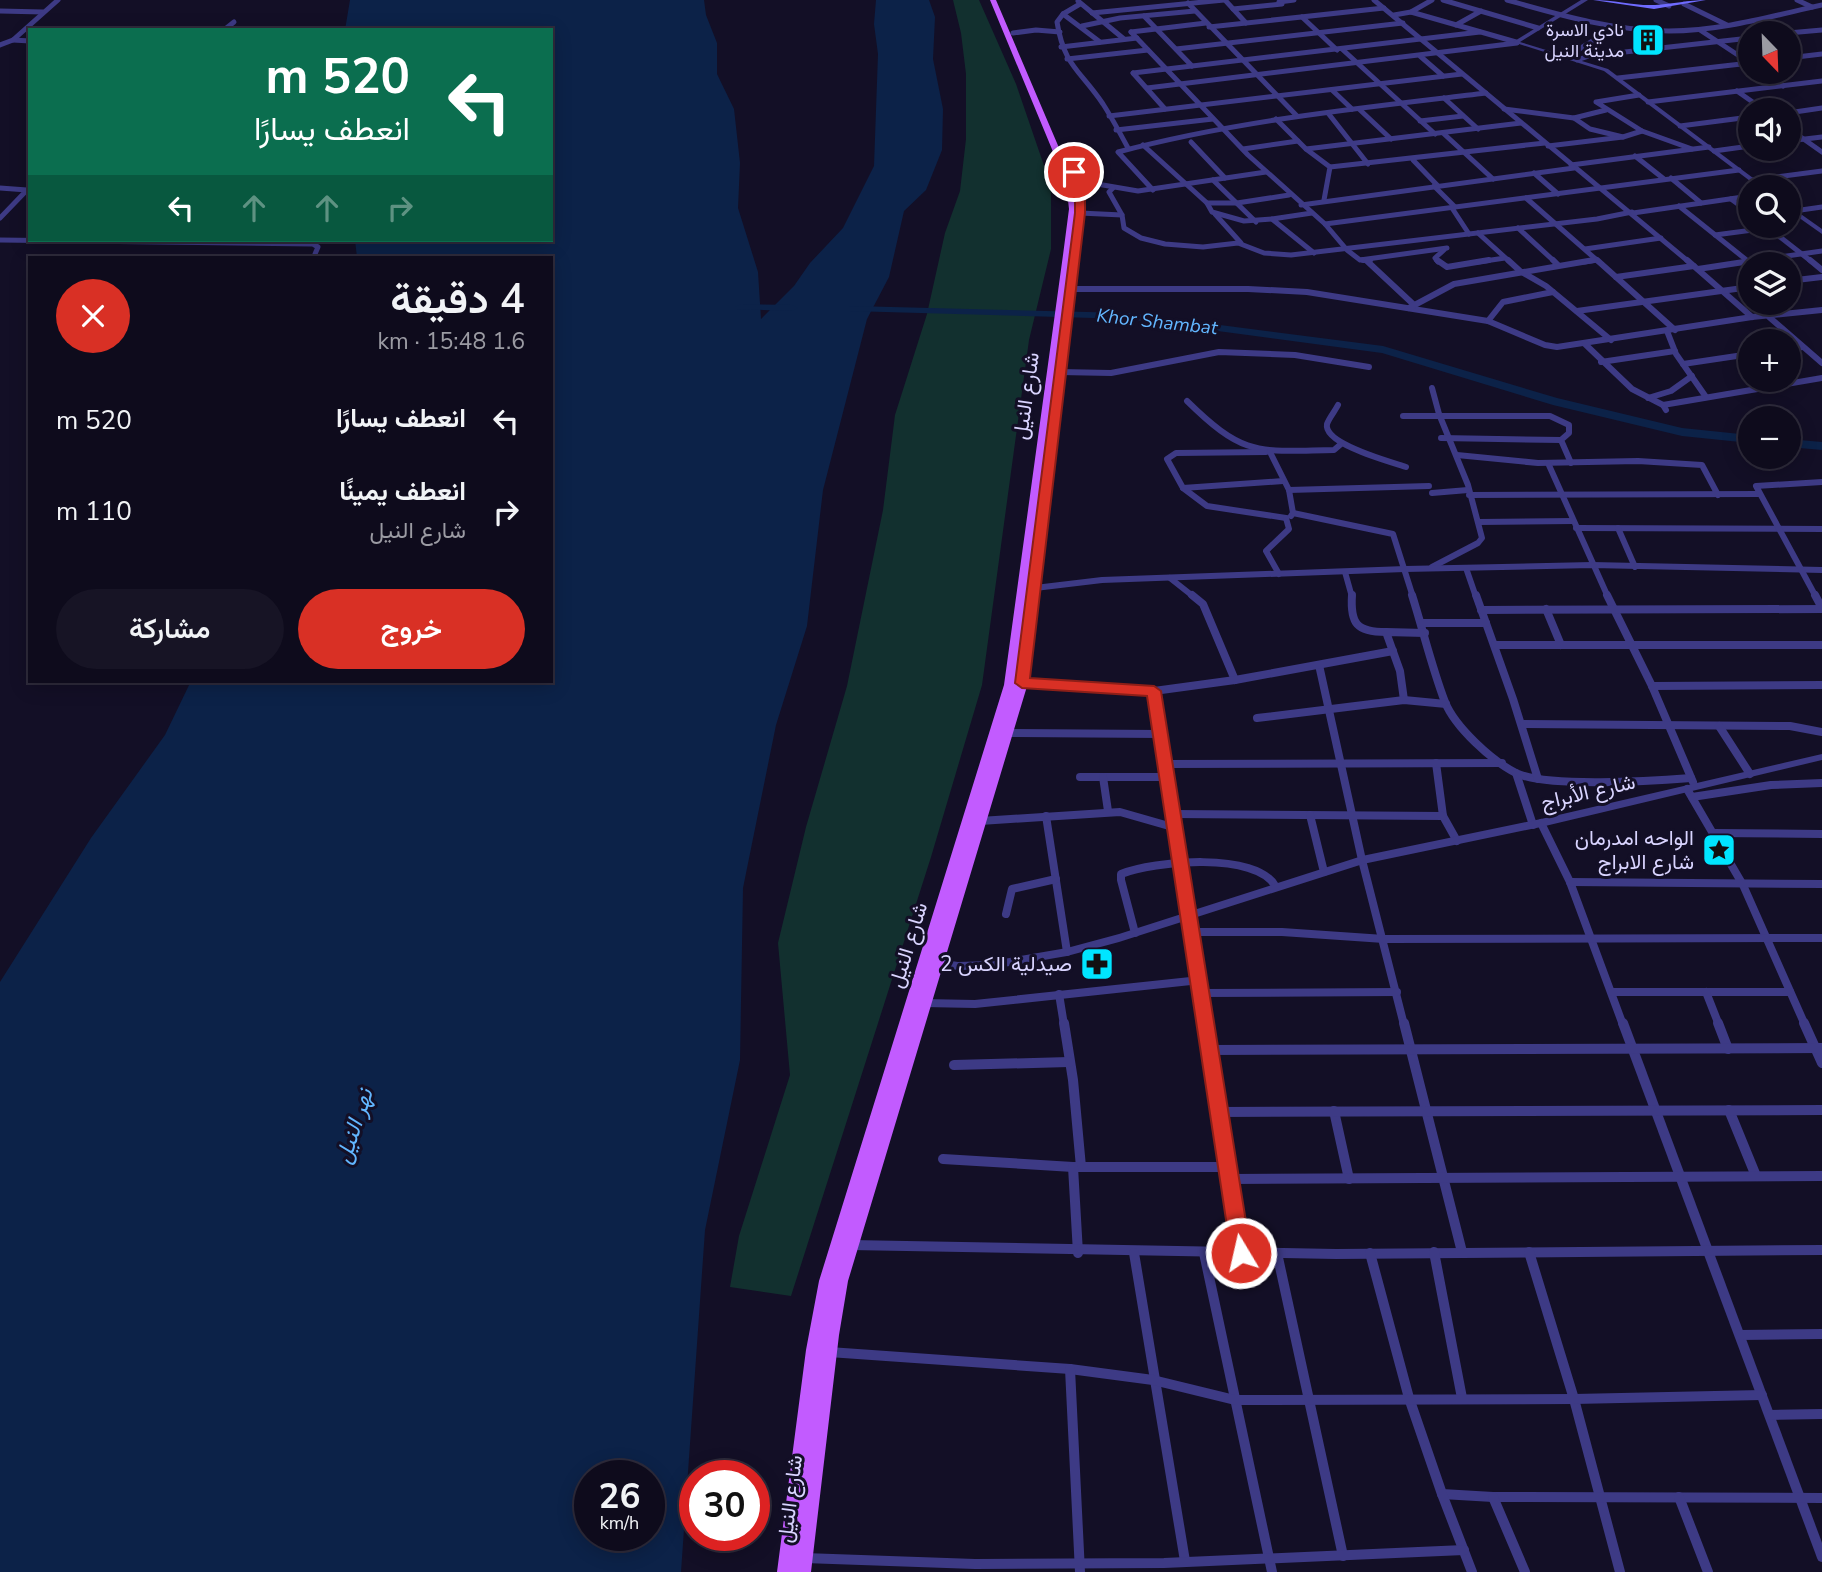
<!DOCTYPE html>
<html lang="ar">
<meta charset="utf-8">
<style>
body{margin:0;font-family:"Nunito Sans",Vazirmatn,sans-serif;background:#171425;color:#f1f3f6;direction:rtl;height:100vh;display:flex;flex-direction:column;font-size:26px;white-space:nowrap}
*{box-sizing:border-box;margin:0}
p{font-size:23px;color:#9b9ba3}
.icon{flex:none;width:38px;height:38px;fill:none;stroke:currentColor;stroke-width:2;stroke-linecap:round;stroke-linejoin:round}
.map{position:relative;flex:1;overflow:hidden;direction:ltr}
.panel{position:absolute;left:28px;top:256px;width:525px;height:427px;display:flex;flex-direction:column;background:#0e0b1c;border-radius:0px;box-shadow:0 4px 18px #0003,0 0 0 2px #2e2b3b;direction:rtl}
.panel>*{flex:none}
.guide{position:absolute;left:28px;top:28px;width:525px;height:214px;border-radius:0px;box-shadow:0 4px 18px #0003,0 0 0 2px #2e2b3b;direction:rtl;background:#0b6e4f;color:#fff;overflow:hidden}
.needle{width:46px;rotate:157deg}
.controls{position:absolute;left:1738px;top:21px;display:grid;gap:14px}
.controls a{display:grid;place-items:center;width:63px;height:63px;border-radius:50%;background:#0e0b1c;box-shadow:0 4px 18px #0003,0 0 0 2px #2e2b3b;font-size:35px}
.speed{position:absolute;left:574px;top:1460px;display:flex;gap:14px;font-size:35px;font-weight:700;text-align:center}
.speed>*{display:grid;place-content:center;width:91px;height:91px;border-radius:50%;background:#0e0b1c;box-shadow:0 4px 18px #0003,0 0 0 2px #2e2b3b;line-height:1}
.speed small{font-size:18px;font-weight:400}
.speed .limit{border:10px solid #d22;background:#fff;color:#111}
.pin{position:absolute;display:grid;place-items:center;width:60px;height:60px;color:#fff;margin:-30px;border:4px solid #fff;border-radius:50%;box-shadow:0 2px 7px #0007}
.me{position:absolute;width:77px;margin:-38px;rotate:351deg;stroke-linejoin:round;filter:drop-shadow(0 0 5px #0008)}
.turn{display:flex;align-items:center;gap:24px;height:147px;padding:0 28px;font-size:32px}
.turn .icon{width:91px;height:91px;stroke-width:2.5}
.turn b{display:block;font-size:49px;line-height:60px}
.lanes{display:flex;align-items:center;height:66px;padding:0 28px;background:#0003;justify-content:center;gap:35px;direction:ltr}
.lanes .off{opacity:.35}
.round{display:grid;place-items:center;flex:none;width:74px;height:74px;border-radius:37px;background:#171425}
.overview{display:flex;align-items:center;justify-content:space-between;height:119px;padding:0 28px}
h1{font-size:42px;font-weight:600;line-height:52px}
.cta{display:flex;gap:14px;margin-top:auto;padding:14px 28px}
.cta a{flex:1;height:80px;border-radius:42px;background:#d93025;color:#fff;font-size:28px;font-weight:600;line-height:80px;text-align:center}
.cta a+a{background:#171425;color:#f1f3f6}
ul{padding:0;list-style:none}
li{display:flex;align-items:center;gap:21px;height:91px;padding:0 28px}
li div{flex:1}
li b{display:block;font-size:26px}
li em{font-style:normal}
.map>svg:first-child{display:block}
.green{fill:#12302f}
.water{fill:#0c2248;fill-rule:evenodd}
.lines{fill:none;stroke-linecap:round;stroke-linejoin:round}
.river{fill:#0c2248;fill-rule:evenodd}
.minor-far3{stroke:#3d3a85;stroke-width:5}
.minor-far2{stroke:#3d3a85;stroke-width:6}
.minor-far1{stroke:#3d3a85;stroke-width:8}
.minor{stroke:#3d3a85;stroke-width:10}
.tertiary{fill:#3d3a85;fill-rule:evenodd}
.secondary{fill:#6f6bff;fill-rule:evenodd}
.primary{fill:#c25bff;fill-rule:evenodd}
.route{fill:#d93025;stroke:#8d1f18;stroke-width:2}
.labels{text-anchor:middle;dominant-baseline:central;stroke-width:6;stroke-linejoin:round;paint-order:stroke}
.far-poi-label{font-size:18px;fill:#d9d4ff;stroke:#130f26;text-anchor:end}
.far-water-label{font-size:19px;font-style:italic;fill:#62b6ff;stroke:#130f26}
.street-label{font-size:21px;fill:#d9d4ff;stroke:#130f26}
.poi-label{font-size:21px;fill:#d9d4ff;stroke:#130f26;text-anchor:end}
.water-label{font-size:23px;font-style:italic;fill:#62b6ff;stroke:#130f26}
</style>
<div class="map">
<svg width="1822" height="1572" viewBox="0 0 1822 1572">
<rect width="100%" height="100%" fill="#130f26"/>
<path class="green" d="M953 0H979L1016 84 1051 186V249L1029 340 982 685 931 857 791 1296 730 1287 739 1236 790 1075 778 943 806 827 847 686 883 510 895 415 927 314 945 233 960 191 966 139V74L961 33Z"/>
<path class="water" d="M350 0H704L706 15 717 43V74L734 109 740 163 738 208 758 272 761 319 794 286 810 263 843 228 874 166 878 54 874 24 876 0H929L935 17 933 59 943 109 942 150 926 190 904 211 889 277 867 319 823 490 807 626 776 725 743 888 740 1060 705 1230 681 1572H0V982L91 838 165 735 191 681H551V257H357L355 240H551V30H345ZM649 1475V1535H590V1475Z"/>
<g class="lines">
<g class="river">
<path d="M741 304 792 305 798 308 792 311 737 309 735 307Z"/>
<path d="M853 306 1128 313 1383 346 1557 398 1682 428 1750 435V443L1682 436 1553 405 1382 353 1128 319 849 311V307Z"/>
<path d="M1788 439 1822 442V450L1788 447Z"/>
</g>
<g class="minor-far3">
<path d="M1225 0 1246 23"/>
<path d="M1374 0 1689 262"/>
<path d="M1443 0 1538 28"/>
<path d="M1507 0C1560 15 1614 31 1669 31 1721 31 1772 16 1822 5"/>
<path d="M1656 0 1669 6"/>
<path d="M1797 0 1812 7"/>
<path d="M1078 1 1124 39"/>
<path d="M1279 2 1294 0"/>
<path d="M1188 3 1297 116"/>
<path d="M1080 4 1063 14 1057 22C1064 66 1080 70 1103 104 1112 118 1120 133 1128 148"/>
<path d="M1684 4 1727 25"/>
<path d="M1233 9 1282 4"/>
<path d="M0 11 43 12"/>
<path d="M1411 12 1516 42"/>
<path d="M1092 13 1224 0"/>
<path d="M1063 14 1100 42"/>
<path d="M1394 15 1411 12 1432 0"/>
<path d="M1144 16 1192 66"/>
<path d="M1302 17 1337 50"/>
<path d="M1456 25 1481 11"/>
<path d="M1082 26 1120 18 1195 11"/>
<path d="M1209 27 1384 8"/>
<path d="M69 30H156"/>
<path d="M224 30 234 22"/>
<path d="M1700 30 1750 63"/>
<path d="M1131 32 1248 155 1325 224 1347 250 1360 260 1447 248"/>
<path d="M1131 32 1206 23"/>
<path d="M1013 33 1036 30 1060 32"/>
<path d="M1788 33 1822 30"/>
<path d="M13 40 30 41"/>
<path d="M0 45 13 40 58 0"/>
<path d="M1061 47 1137 38"/>
<path d="M1176 49 1403 23"/>
<path d="M1342 49 1435 134"/>
<path d="M1420 56 1443 76"/>
<path d="M1566 57 1616 27"/>
<path d="M1788 58 1822 54"/>
<path d="M1067 59 1148 50"/>
<path d="M1577 60 1589 56 1750 38"/>
<path d="M1763 72 1783 86"/>
<path d="M1133 73 1480 32"/>
<path d="M1133 73 1165 109"/>
<path d="M1618 78 1750 63"/>
<path d="M1147 88 1517 43"/>
<path d="M1332 90 1352 109"/>
<path d="M1737 91 1764 110"/>
<path d="M1639 95 1596 102 1642 131 1692 149"/>
<path d="M1444 98 1478 129"/>
<path d="M1648 102 1822 81"/>
<path d="M1359 109 1391 139"/>
<path d="M1504 109 1574 118 1590 129 1623 137"/>
<path d="M1328 113 1368 164"/>
<path d="M1788 113 1822 108"/>
<path d="M1109 116 1462 74"/>
<path d="M1574 118 1606 110"/>
<path d="M1276 119 1306 149 1330 167 1324 200"/>
<path d="M1420 121 1463 116"/>
<path d="M1680 126 1750 117"/>
<path d="M1788 128 1822 152"/>
<path d="M1116 130 1213 119"/>
<path d="M1443 133 1493 179"/>
<path d="M1788 141 1822 137"/>
<path d="M1191 142 1225 178"/>
<path d="M1143 145 1207 203 1212 212 1244 221 1272 219"/>
<path d="M1548 146 1623 137 1642 131"/>
<path d="M1243 149 1298 141"/>
<path d="M1306 149 1521 123"/>
<path d="M1714 151 1750 146"/>
<path d="M1635 156 1664 179"/>
<path d="M1413 160 1438 186"/>
<path d="M1571 165 1709 147"/>
<path d="M1330 167 1545 143"/>
<path d="M1534 173 1558 194"/>
<path d="M1671 178 1701 203"/>
<path d="M1213 180 1256 222"/>
<path d="M1753 180 1822 171"/>
<path d="M1070 183 1097 184 1138 191 1266 172"/>
<path d="M1434 186 1455 207"/>
<path d="M0 188 27 190 0 218"/>
<path d="M1113 188 1109 192 1122 215 1124 228 1141 238 1165 244 1203 247 1238 243 1264 253 1291 255 1597 219 1632 212"/>
<path d="M1153 190 1118 152C1239 120 1362 108 1486 93"/>
<path d="M1526 198 1599 262"/>
<path d="M1731 199 1750 213"/>
<path d="M1207 203H1237L1289 195"/>
<path d="M1301 205 1574 168"/>
<path d="M1679 206 1749 262"/>
<path d="M1452 208 1469 234"/>
<path d="M1794 211 1822 207"/>
<path d="M1080 213 1122 215"/>
<path d="M1312 213 1272 219 1314 253"/>
<path d="M1633 213 1750 196"/>
<path d="M1215 214 1241 243"/>
<path d="M1325 224 1739 170"/>
<path d="M1766 226 1812 262"/>
<path d="M1518 228 1555 262"/>
<path d="M1478 233 1510 262"/>
<path d="M1715 235 1768 228"/>
<path d="M0 240 313 244 318 247 315 254"/>
<path d="M1585 249 1661 238"/>
<path d="M1438 262 1435 258 1444 250"/>
<path d="M1478 262 1505 258"/>
<path d="M1584 262 1597 260"/>
<path d="M1745 262 1822 251"/>
</g>
<g class="minor-far2">
<path d="M1363 260H1370"/>
<path d="M1437 260 1447 267 1489 260"/>
<path d="M1508 260 1520 271 1546 286 1611 340"/>
<path d="M1553 260 1558 265"/>
<path d="M1597 260 1675 330"/>
<path d="M1687 260 1752 317"/>
<path d="M1810 260 1822 270"/>
<path d="M1367 261 1413 304"/>
<path d="M1698 269 1757 260"/>
<path d="M1616 277 1694 266"/>
<path d="M1788 281 1822 277"/>
<path d="M1071 289H1248L1307 292 1488 321 1545 345 1557 347 1752 317 1822 310"/>
<path d="M1409 308 1454 284 1594 260"/>
<path d="M1577 311 1750 287"/>
<path d="M1769 317 1822 363"/>
<path d="M1488 321 1503 302 1553 292"/>
<path d="M1667 331 1676 354 1706 397"/>
<path d="M1585 344 1632 389 1663 405 1666 410"/>
<path d="M1788 349 1803 347"/>
<path d="M1601 362 1675 351"/>
<path d="M1683 364 1750 354"/>
<path d="M1060 372 1111 373 1219 352 1295 355 1369 367"/>
<path d="M1432 388 1439 414 1468 485 1482 538 1478 543 1432 567"/>
<path d="M1648 398 1671 391 1692 376"/>
<path d="M1187 401C1245 458 1258 451 1334 450L1341 444"/>
<path d="M1338 405C1335 411 1329 418 1327 424 1323 444 1391 462 1406 467"/>
<path d="M1663 405 1822 378"/>
<path d="M1403 416H1550L1569 425V433L1561 440 1571 463"/>
<path d="M1441 438 1561 440"/>
<path d="M1266 452 1176 453 1167 459 1183 488 1207 506 1286 518"/>
<path d="M1270 452 1289 490 1293 513 1291 516"/>
<path d="M1457 455 1538 463 1638 461 1702 465 1718 495"/>
<path d="M1548 463 1608 597"/>
<path d="M1183 488 1283 481"/>
<path d="M1289 490 1429 486"/>
<path d="M1432 493 1468 490"/>
<path d="M1469 495 1759 494"/>
<path d="M1293 513 1393 534 1413 597"/>
<path d="M1479 522 1573 521"/>
<path d="M1576 528 1822 529"/>
<path d="M1618 528 1635 567"/>
<path d="M1466 568 1476 597"/>
<path d="M1345 572 1352 597"/>
<path d="M1279 574 1266 551 1289 529 1286 518"/>
<path d="M1170 578 1194 597"/>
<path d="M1035 588 1102 580 1405 569 1592 565 1822 570"/>
<path d="M1816 597 1756 486 1822 482"/>
</g>
<g class="minor-far1">
<path d="M1192 595 1203 604 1235 680"/>
<path d="M1352 595C1350 624 1357 632 1386 632"/>
<path d="M1412 595C1423 630 1432 668 1445 702 1455 727 1492 761 1516 773 1547 788 1653 781 1691 778"/>
<path d="M1476 595 1513 699 1538 779"/>
<path d="M1607 595 1652 686 1693 782"/>
<path d="M1815 595 1822 608"/>
<path d="M1546 609 1561 645"/>
<path d="M1481 610 1822 609"/>
<path d="M1421 623H1486"/>
<path d="M1495 645H1822"/>
<path d="M1319 665 1362 860 1404 1025"/>
<path d="M1022 683 1154 691 1235 680 1393 651"/>
<path d="M1652 686 1822 685"/>
<path d="M1154 691 1206 1025"/>
<path d="M1404 700 1400 671 1386 632 1425 633"/>
<path d="M1257 718 1404 700 1446 704"/>
<path d="M1524 724 1790 726 1822 732"/>
<path d="M1719 726 1750 774"/>
<path d="M1007 733 1161 734"/>
<path d="M1436 763 1443 816 1457 841"/>
<path d="M1165 764 1502 763"/>
<path d="M1516 773 1533 825"/>
<path d="M1080 777H1168"/>
<path d="M1103 777 1108 811"/>
<path d="M1687 789 1743 885 1805 1025"/>
<path d="M1692 797 1771 785 1822 783"/>
<path d="M1173 814 1443 816"/>
<path d="M1310 815 1324 872"/>
<path d="M1046 816 1067 952"/>
<path d="M980 821 1120 812 1176 828"/>
<path d="M1541 823 1570 882 1623 1025"/>
<path d="M1713 833 1822 834"/>
<path d="M1570 882 1822 884"/>
<path d="M1006 914 1012 889 1056 879"/>
<path d="M1192 932H1282L1384 939 1822 938"/>
<path d="M1135 933 1121 880V874C1153 861 1257 851 1276 887"/>
<path d="M1612 992H1790"/>
<path d="M1706 992 1719 1025"/>
<path d="M1201 993 1397 992"/>
<path d="M1059 994 1064 1025"/>
<path d="M924 1003 975 1004 1200 980"/>
</g>
<g class="minor">
<path d="M1064 1023 1073 1080 1081 1167"/>
<path d="M1205 1023 1241 1253"/>
<path d="M1404 1023 1462 1252"/>
<path d="M1623 1023 1822 1557"/>
<path d="M1718 1023 1728 1049"/>
<path d="M1804 1023 1822 1063"/>
<path d="M1210 1050 1822 1048"/>
<path d="M954 1065 1069 1062"/>
<path d="M1729 1110 1756 1176"/>
<path d="M1334 1111 1349 1179"/>
<path d="M1219 1112 1822 1110"/>
<path d="M943 1159 1073 1167H1228"/>
<path d="M1073 1167 1078 1253"/>
<path d="M1230 1179 1822 1176"/>
<path d="M850 1245 1336 1254 1822 1250"/>
<path d="M1434 1252 1462 1398"/>
<path d="M1529 1252 1574 1399 1620 1572"/>
<path d="M1134 1253 1185 1561"/>
<path d="M1204 1253 1272 1572"/>
<path d="M1277 1253 1343 1556"/>
<path d="M1370 1253 1409 1398 1442 1494 1493 1497 1822 1498"/>
<path d="M1740 1335 1822 1334"/>
<path d="M829 1352 1070 1369 1153 1380 1235 1400 1574 1399 1762 1395"/>
<path d="M1070 1369 1080 1572"/>
<path d="M1770 1415 1822 1414"/>
<path d="M1442 1494 1472 1572"/>
<path d="M1493 1497 1525 1572"/>
<path d="M1679 1497 1708 1572"/>
<path d="M804 1558 975 1564 1164 1563 1464 1550"/>
</g>
<g class="tertiary">
<path d="M1581 0H1588L1520 42 1608 69 1765 187H1758L1604 71 1513 42Z"/>
<path d="M1788 205 1822 229V234L1788 210Z"/>
<path d="M1822 754V760L1541 827 1363 864 1119 942 1067 956 992 969 958 970 932 966 928 965 927 962 928 959 932 958 958 962 992 961 1067 948 1119 934 1362 856 1541 819Z"/>
</g>
<path class="secondary" d="M1593 0C1614 0 1635 6 1655 5 1672 4 1689 0 1706 0L1654 9Z"/>
<path class="primary" d="M990 0H996L1074 183 1077 209 1065 302 1069 300 1073 303 1028 683 848 1281 839 1335 811 1572H777L806 1350 819 1281 1004 685 1063 255 1069 209 1066 183Z"/>
</g>
<path class="route" d="M1074 168 1079 172 1085 193V213L1030 678 1154 686 1161 691 1251 1253 1248 1259 1241 1262 1234 1259 1231 1253 1147 696 1022 688 1015 683 1075 213V193L1069 172Z"/>
<defs>
<symbol id="building-square" viewBox="-11 -11 22 22"><rect x="-9" y="-9" width="18" height="18" rx="4" fill="#00e5ff" stroke="#130f26"/><path d="M-4-6H4V6H1V3H-1V6H-4ZM-2.5-4.3h1.7v1.8h-1.7ZM.8-4.3h1.7v1.8H.8ZM-2.5-1h1.7V.8h-1.7ZM.8-1h1.7V.8H.8Z" fill="#111"/></symbol>
<symbol id="sight-square" viewBox="-11 -11 22 22"><rect x="-9" y="-9" width="18" height="18" rx="4" fill="#00e5ff" stroke="#130f26"/><path d="M0-6L1.8-2.2L6-1.7L2.9 1.2L3.7 5.4L0 3.3L-3.7 5.4L-2.9 1.2L-6-1.7L-1.8-2.2Z" fill="#111"/></symbol>
<symbol id="pharmacy-square" viewBox="-11 -11 22 22"><rect x="-9" y="-9" width="18" height="18" rx="4" fill="#00e5ff" stroke="#130f26"/><path d="M-2-6h4v4h4v4h-4v4h-4v-4h-4v-4h4Z" fill="#111"/></symbol>
</defs>
<g fill-rule="evenodd">
<use href="#building-square" x="1629" y="21" width="38" height="38"/>
<use href="#sight-square" x="1700" y="831" width="38" height="38"/>
<use href="#pharmacy-square" x="1078" y="945" width="38" height="38"/>
</g>
<g class="labels">
<g class="far-poi-label">
<text x="1624" y="30">نادي الاسرة<tspan x="1624" dy="21">مدينة النيل</tspan></text>
</g>
<g class="far-water-label">
<text transform="translate(1157 322) rotate(6)">Khor Shambat</text>
</g>
<g class="street-label">
<text transform="translate(1026 396) rotate(-82)">شارع النيل</text>
<text transform="translate(1588 792) rotate(-13)">شارع الأبراج</text>
<text transform="translate(908 945) rotate(-73)">شارع النيل</text>
<text transform="translate(790 1499) rotate(-83)">شارع النيل</text>
</g>
<g class="poi-label">
<text x="1694" y="838">الواحه امدرمان<tspan x="1694" dy="24">شارع الابراج</tspan></text>
<text x="1072" y="964">صيدلية الكس 2</text>
</g>
<g class="water-label">
<text transform="translate(354 1126) rotate(-72)">نهر النيل</text>
</g>
</g>
</svg>
<div class="controls">
<a><svg class="needle" viewBox="-14 -14 28 28"><path d="M0-13l5 13h-10z" fill="#e53935"/><path d="M0 13l5-13h-10z" fill="#9b9ba3"/></svg></a>
<a><svg class="icon" aria-label="sound" viewBox="0 0 24 24"><path d="M4 9h4l5-4v14l-5-4H4zM17 9q2 3 0 6"/></svg></a>
<a><svg class="icon" aria-label="search" viewBox="0 0 24 24"><circle cx="10" cy="10" r="6"/><path d="M15 15l6 6"/></svg></a>
<a><svg class="icon" aria-label="layers" viewBox="0 0 24 24"><path d="M12 4l9 5-9 5-9-5zM3 14l9 5 9-5"/></svg></a>
<a>+</a>
<a>−</a>
</div>
<div class="speed"><div>26<small>km/h</small></div><div class="limit">30</div></div>
<div class="pin" style="left:1074px;top:172px;background:#d93025"><svg class="icon" aria-label="arrive" viewBox="0 0 24 24"><path d="M6 21V4h12l-3 4 3 4H6"/></svg></div>
<svg class="me" style="left:1241px;top:1253px" viewBox="-20 -20 40 40"><circle r="17" fill="#d93025" stroke="#fff" stroke-width="3"/><path d="M0-11L8 9 0 5-8 9z" fill="#fff"/></svg>
<div class="guide">
<div class="turn"><svg class="icon" aria-label="left" viewBox="0 0 24 24"><path d="M17 20v-9H6M10 6l-5 5 5 5"/></svg><div><b>520 m</b>انعطف يسارًا</div></div>
<div class="lanes"><svg class="icon" aria-label="left" viewBox="0 0 24 24"><path d="M17 20v-9H6M10 6l-5 5 5 5"/></svg><svg class="icon off" aria-label="ahead" viewBox="0 0 24 24"><path d="M12 20V5M6 11l6-6 6 6"/></svg><svg class="icon off" aria-label="ahead" viewBox="0 0 24 24"><path d="M12 20V5M6 11l6-6 6 6"/></svg><svg class="icon off" aria-label="right" viewBox="0 0 24 24"><path d="M7 20v-9h11M14 6l5 5-5 5"/></svg></div>
</div>
<section class="panel">
<div class="overview"><div><h1>4 دقيقة</h1><p>1.6 km · 15:48</p></div><a class="round" style="background:#d93025;color:#fff"><svg class="icon" aria-label="close" viewBox="0 0 24 24"><path d="M6 6l12 12M18 6L6 18"/></svg></a></div>
<ul>
<li><svg class="icon" aria-label="left" viewBox="0 0 24 24"><path d="M17 20v-9H6M10 6l-5 5 5 5"/></svg><div><b>انعطف يسارًا</b></div><em>520 m</em></li>
<li><svg class="icon" aria-label="right" viewBox="0 0 24 24"><path d="M7 20v-9h11M14 6l5 5-5 5"/></svg><div><b>انعطف يمينًا</b><p>شارع النيل</p></div><em>110 m</em></li>
</ul>
<div class="cta"><a>خروج</a><a>مشاركة</a></div>
</section>
</div>
